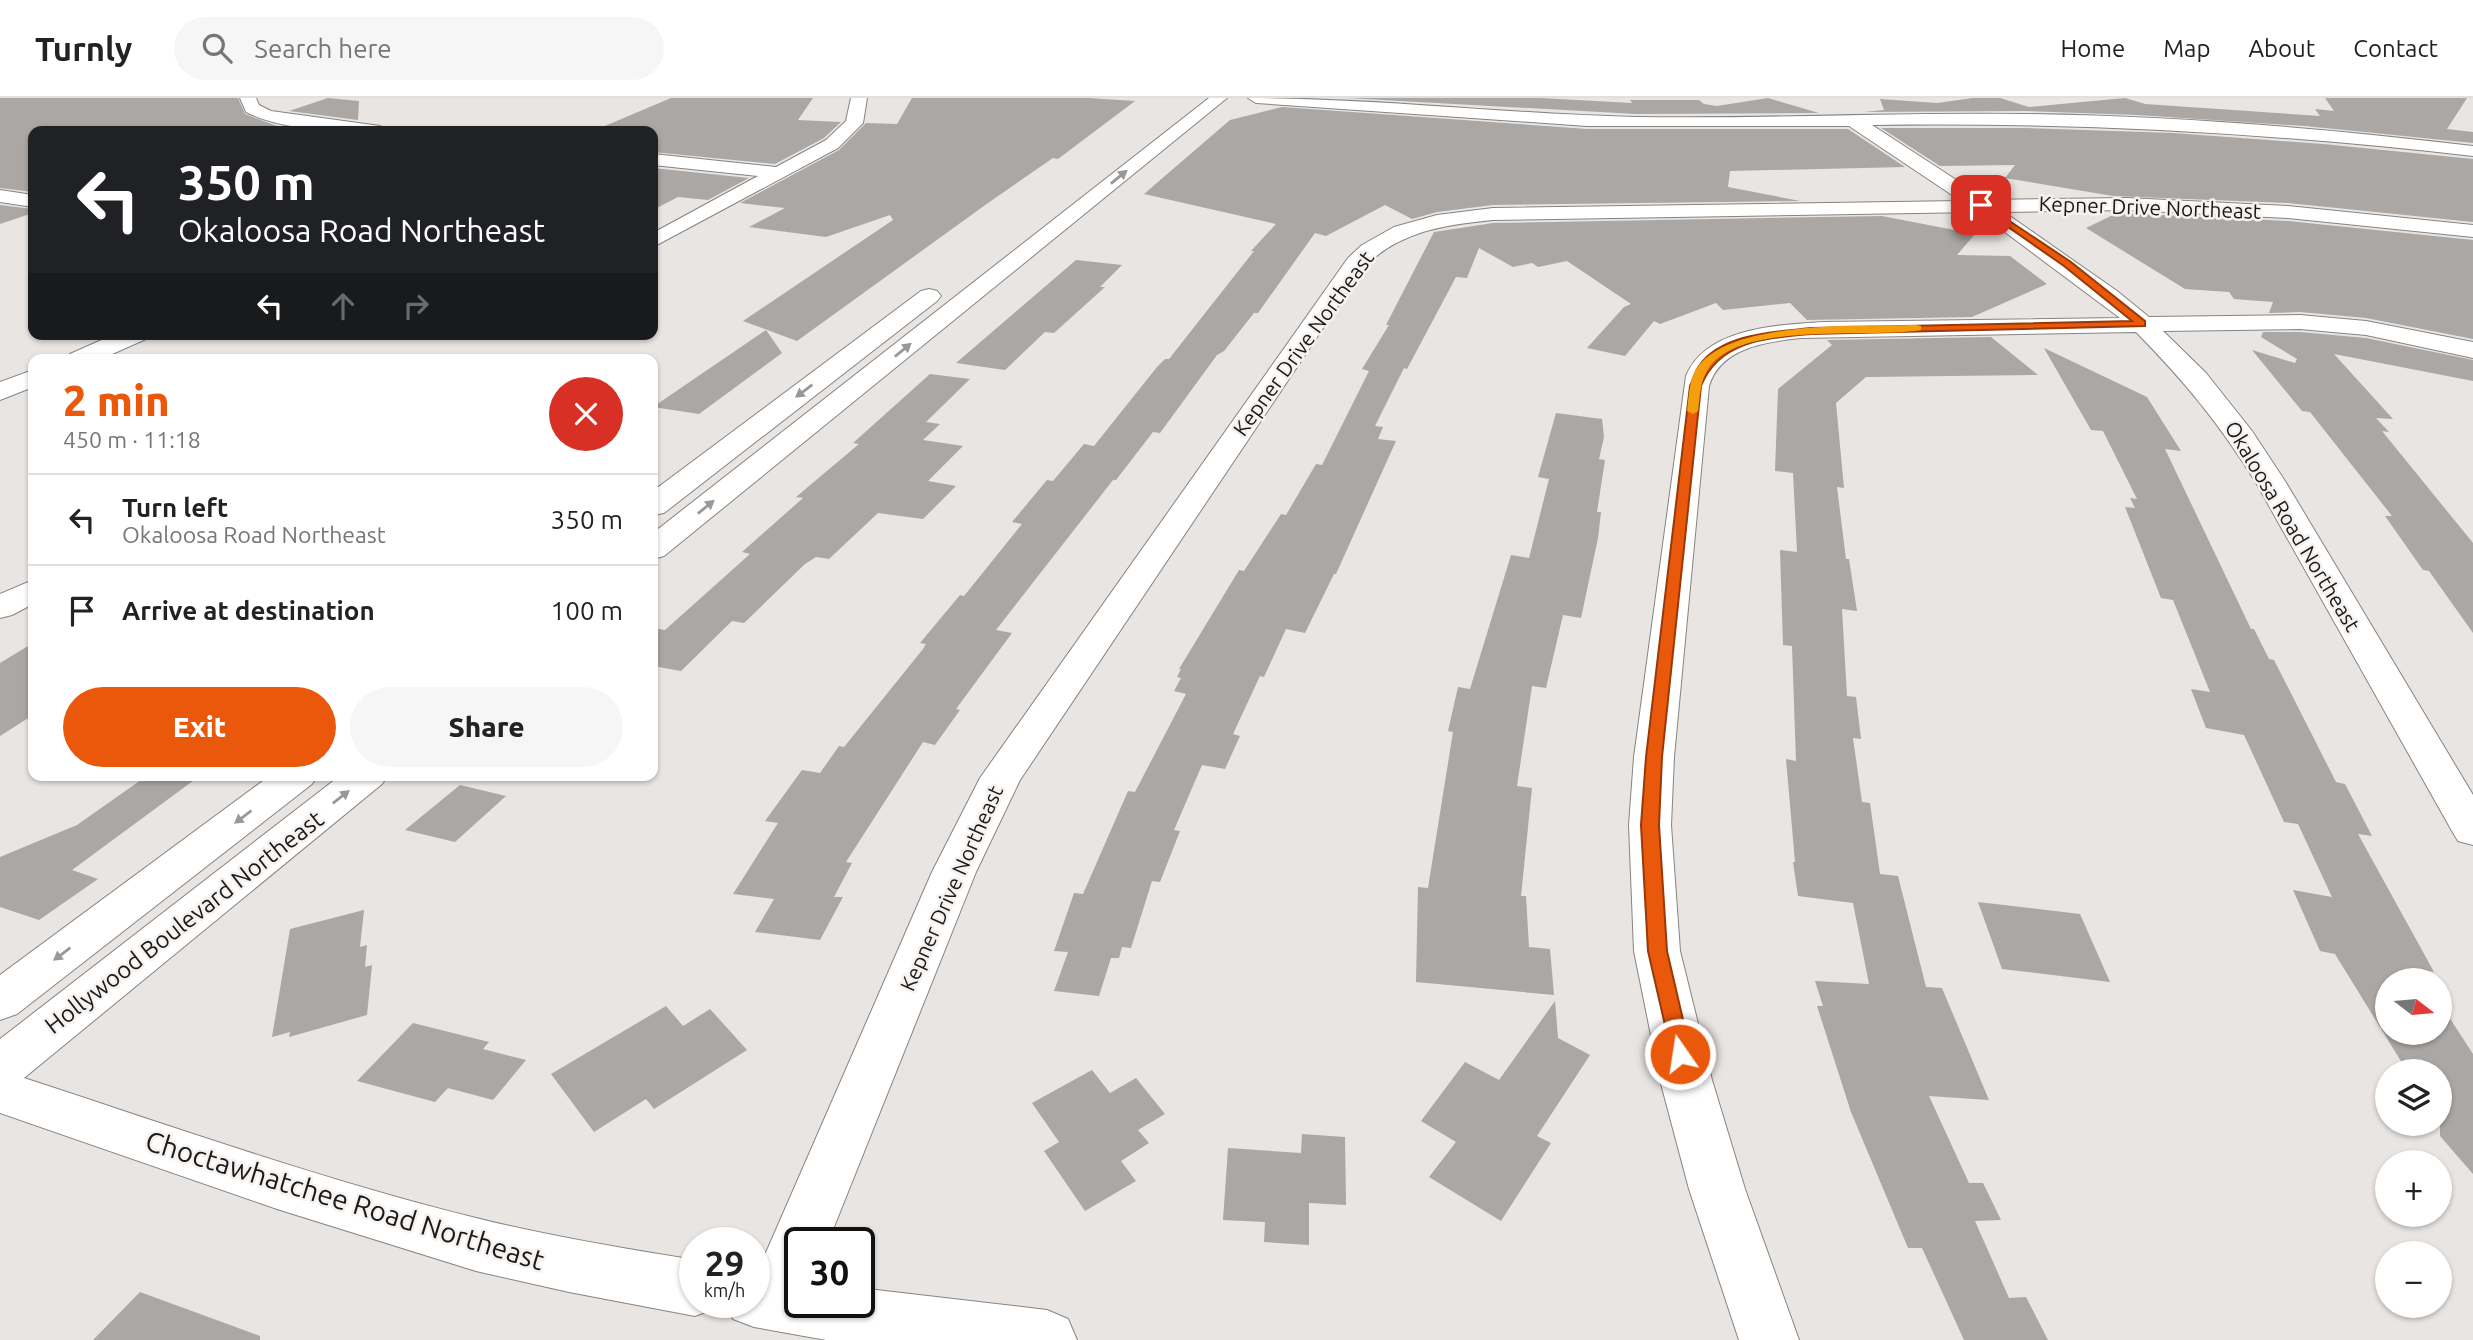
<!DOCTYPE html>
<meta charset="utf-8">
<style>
body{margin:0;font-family:Ubuntu,sans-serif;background:#f6f6f6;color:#222;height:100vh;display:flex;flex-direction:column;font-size:26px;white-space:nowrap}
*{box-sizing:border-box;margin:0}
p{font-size:23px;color:#767676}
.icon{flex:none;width:38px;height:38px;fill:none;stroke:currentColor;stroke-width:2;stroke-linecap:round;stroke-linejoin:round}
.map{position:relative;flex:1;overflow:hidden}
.sheet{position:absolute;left:28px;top:256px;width:630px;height:427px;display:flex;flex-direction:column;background:#fff;border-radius:14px;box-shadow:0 2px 5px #0004}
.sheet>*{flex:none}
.top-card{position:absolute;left:28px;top:28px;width:630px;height:214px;border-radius:14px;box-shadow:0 2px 5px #0004;background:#202124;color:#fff;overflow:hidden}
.needle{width:46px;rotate:106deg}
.tools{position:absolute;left:2375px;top:870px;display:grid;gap:14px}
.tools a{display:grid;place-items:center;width:77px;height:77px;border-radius:50%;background:#fff;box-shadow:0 2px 5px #0004;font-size:35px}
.speed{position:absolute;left:679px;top:1129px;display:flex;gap:14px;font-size:35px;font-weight:700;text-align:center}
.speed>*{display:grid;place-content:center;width:91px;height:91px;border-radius:50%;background:#fff;box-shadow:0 2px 5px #0004;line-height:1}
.speed small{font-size:18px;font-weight:400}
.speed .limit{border:4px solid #111;border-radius:10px;background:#fff;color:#111}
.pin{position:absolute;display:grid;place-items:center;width:60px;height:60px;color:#fff;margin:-30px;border-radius:14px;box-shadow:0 4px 10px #0006}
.me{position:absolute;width:77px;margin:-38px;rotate:347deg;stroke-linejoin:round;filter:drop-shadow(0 0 5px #0008)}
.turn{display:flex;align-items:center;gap:24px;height:147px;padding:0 35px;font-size:32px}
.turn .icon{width:91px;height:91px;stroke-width:2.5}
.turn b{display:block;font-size:49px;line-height:60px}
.lanes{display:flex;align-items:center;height:66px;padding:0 35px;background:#0003;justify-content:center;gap:35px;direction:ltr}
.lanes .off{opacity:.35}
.round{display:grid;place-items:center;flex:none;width:74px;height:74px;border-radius:37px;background:#f6f6f6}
.headline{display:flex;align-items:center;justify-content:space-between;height:119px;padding:0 35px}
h1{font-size:42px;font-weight:800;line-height:52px;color:#ea580c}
.cta{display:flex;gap:14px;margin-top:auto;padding:14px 35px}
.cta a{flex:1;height:80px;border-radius:42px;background:#ea580c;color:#fff;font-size:28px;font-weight:800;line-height:80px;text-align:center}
.cta a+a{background:#f6f6f6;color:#222}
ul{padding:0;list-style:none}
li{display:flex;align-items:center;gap:21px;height:91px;padding:0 35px;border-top:2px solid #e0e0e0}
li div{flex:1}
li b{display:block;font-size:26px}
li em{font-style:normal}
header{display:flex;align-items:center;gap:42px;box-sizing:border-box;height:98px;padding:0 35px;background:#fff;border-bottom:2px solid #e0e0e0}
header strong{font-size:33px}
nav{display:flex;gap:38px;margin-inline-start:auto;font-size:24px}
.search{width:490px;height:63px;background:#f6f6f6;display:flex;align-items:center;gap:18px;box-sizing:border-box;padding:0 24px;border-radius:38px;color:#767676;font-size:26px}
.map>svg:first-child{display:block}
.building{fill:#aaa7a5}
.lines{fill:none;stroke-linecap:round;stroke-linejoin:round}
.street-casing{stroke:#868482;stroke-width:2}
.street{fill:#fff;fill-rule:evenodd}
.oneway{fill:#989898}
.route{fill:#ea580c;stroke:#983908;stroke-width:2}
.slow{fill:#f59e0b}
.labels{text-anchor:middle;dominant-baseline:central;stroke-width:5;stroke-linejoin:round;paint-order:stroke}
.far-street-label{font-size:21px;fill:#1b1a19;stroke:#f5f2f0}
.street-label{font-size:24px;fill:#1b1a19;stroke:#f5f2f0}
.near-street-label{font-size:28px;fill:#1b1a19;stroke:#f5f2f0}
</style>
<header>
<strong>Turnly</strong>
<div class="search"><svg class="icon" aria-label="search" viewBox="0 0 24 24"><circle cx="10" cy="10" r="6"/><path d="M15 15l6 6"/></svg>Search here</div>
<nav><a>Home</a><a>Map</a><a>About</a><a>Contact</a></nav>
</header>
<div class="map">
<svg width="2473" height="1242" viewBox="0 0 2473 1242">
<rect width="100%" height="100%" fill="#e8e5e3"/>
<g class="building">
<path d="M0 0H238L245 16 277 28 310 33H33V94L0 90Z"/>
<path d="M328 0 359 3 358 22 289 13Z"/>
<path d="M671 0H813L798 22 841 24 824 40 775 66 653 54V33H593Z"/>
<path d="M912 0H1088L1135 3 1058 61 1053 60 988 105 797 243 743 223 893 122 890 117 826 139 749 129 785 110 740 105 839 52 866 25 897 26Z"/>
<path d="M1346 0H1541L1632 5 1630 2H1699L1704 6 1717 8 1768 0 1819 15 1636 16Z"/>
<path d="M1973 0H2000L2029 9 2125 0 2145 6 2320 18 2315 11 2334 13 2325 0H2467L2447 31 2473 34V45L2305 28 2137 17 2024 13 1863 14 1884 12 1880 1 1937 5Z"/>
<path d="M1282 9 1587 31H1848L1905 69 1730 73 1728 89 1800 103 1493 107 1437 114 1412 121 1385 107 1326 138 1315 135 1258 215H1254L1224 253 1217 257 1160 335 1153 334 1116 382H1113L996 532 1012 535 956 611 960 612 935 647 923 644 846 764 852 765 834 799H843L820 842 755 834 774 801 733 796 778 725 765 723 802 672 820 675 839 648 844 649 923 551 926 546 920 545 960 497 964 498 1022 426 1012 424 1047 382 1053 383 1084 346 1094 348 1157 269 1165 261H1169L1254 153H1251L1276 126 1144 96 1230 22Z"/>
<path d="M1881 30H2023L2173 35 2323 46 2473 61V124L2288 105 2113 98 2005 80 2015 67 1940 68Z"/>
<path d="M653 70 749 80 708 102 678 99 653 112Z"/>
<path d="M0 107 33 111V115L0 126Z"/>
<path d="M2117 115 2288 123 2473 142V241L2366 220 2300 214 2269 215 2273 204 2234 201 2229 194 2185 191 2086 130Z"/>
<path d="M1882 118 1975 136 1957 157 2010 158 2047 186 1972 219 1807 222 1790 205 1723 212 1716 205 1660 226 1654 223 1625 258 1587 250 1624 209 1631 206 1567 163 1538 169 1532 165 1513 169 1479 150 1467 180 1456 179 1407 271 1404 270 1375 328 1383 329 1378 341 1396 343 1336 476H1334L1305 535 1286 531 1264 579 1260 578 1233 636 1240 638 1225 671 1202 667 1174 732 1180 733 1160 784 1152 783 1131 850 1122 849 1119 860H1111L1099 898 1054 893 1068 854 1054 853 1074 795 1083 796 1128 693 1135 694 1186 596 1174 593 1181 580 1177 579 1181 571H1179L1239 472 1244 473 1281 416 1286 417 1316 366 1322 367 1369 273 1362 271 1389 227H1386L1434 134 1493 125Z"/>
<path d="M1076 162 1122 167 1100 189H1105L1054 235 1045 234 1005 272 956 265Z"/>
<path d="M766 232 782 255 699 316 653 309Z"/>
<path d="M2263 234H2300L2366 240 2473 262V283L2334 256 2393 321 2376 320 2389 334 2382 333 2473 445V535L2429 473 2423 472 2385 418H2392L2310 314 2302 313 2252 252 2295 265 2297 261 2261 239Z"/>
<path d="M1991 239 2038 277 1866 279 1836 305 1844 390 1837 389 1846 461H1849L1857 513 1842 511 1847 598 1856 599 1861 641 1853 640 1862 704 1870 705 1880 776 1898 778 1926 889 1942 890 1989 1002 1929 998 1969 1085H1983L2001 1122 1975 1123 2009 1200 2026 1199 2048 1242H1964L1922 1150H1908L1851 1014 1817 908H1823L1815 883 1869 886 1853 805 1798 798 1793 764H1795L1786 661 1796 663 1792 548 1783 547 1780 452 1797 454 1793 375 1775 373 1778 291 1832 247 1827 242Z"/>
<path d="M2044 250 2147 299 2181 353 2165 351 2251 531H2254L2269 561 2274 562 2336 684 2345 686 2372 738 2358 736 2434 874 2417 871 2425 882H2387V934H2440V905L2473 956V1076L2440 1038V973H2407L2335 856 2320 853 2293 792 2332 799 2298 726 2284 724 2244 637 2206 630 2191 591 2210 594 2173 502 2161 500 2125 409 2135 410 2130 400 2137 401 2103 333 2091 332Z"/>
<path d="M930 276 970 281 926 324 940 326 923 342 963 348 928 383 956 388 923 421 878 415 829 461 816 459 805 466 744 525 732 523 681 573 653 568V530L665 532 750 456 742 454 803 400 796 399 859 346 853 345Z"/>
<path d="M1556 315 1602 321 1604 339 1599 361 1605 362 1597 414H1601L1598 440 1581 520 1563 517 1546 590 1532 588 1517 688 1532 690 1521 798H1526L1529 849 1550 851 1554 897 1416 884 1418 789 1428 790 1453 634 1448 633 1458 589 1470 591 1511 457 1529 460 1549 381 1538 379Z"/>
<path d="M33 545V617L0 638V565Z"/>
<path d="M148 677H201L72 772 98 781 39 822 0 809V759L77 727Z"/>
<path d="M460 687 506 698 455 744 405 732Z"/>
<path d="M1978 804 2080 816 2110 884 2002 871Z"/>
<path d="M364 812 360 849 367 847 365 869 372 867 367 917 289 939 290 934 272 939 290 831Z"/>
<path d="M1555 903 1558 940 1590 957 1537 1038 1551 1045 1501 1123 1429 1079 1456 1044 1421 1023 1465 964 1499 982Z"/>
<path d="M666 908 683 928 710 911 747 952 654 1011 646 1001 594 1034 551 976Z"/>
<path d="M413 925 489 944 483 951 526 962 493 1002 448 990 435 1004 357 983Z"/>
<path d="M1092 972 1110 995 1136 980 1165 1016 1138 1032 1149 1045 1121 1063 1136 1083 1085 1113 1044 1053 1059 1044 1032 1005Z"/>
<path d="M1302 1036 1345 1039 1346 1107 1309 1105V1147L1264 1144 1265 1124 1223 1122 1228 1050 1301 1055Z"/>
<path d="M140 1194 260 1238V1242H93Z"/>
</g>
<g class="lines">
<defs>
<g id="street">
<path d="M240 0H256L259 7 271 13 380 28 389 33C347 35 283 33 246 14Z"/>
<path d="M851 0H867L863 25 838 50 653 149V135L758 78 653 67V56L776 69 826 42 846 23Z"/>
<path d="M1209 0H1227L664 458 653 461V435Z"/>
<path d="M1248 0C1377 0 1506 16 1636 19 1765 21 1895 14 2024 16 2174 18 2324 30 2473 48V58C2273 35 2074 24 1872 27L1987 102 2127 100 2288 108 2473 127V139L2288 120 2127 112 2004 114 2117 193 2149 219 2300 217 2366 223 2473 244V260L2366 237 2300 231 2163 233 2206 275 2252 333 2285 383 2473 697V747L2458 743 2452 733 2255 383C2218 324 2185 284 2136 234L1801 240C1766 244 1721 249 1709 288L1674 659 1671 727 1680 853 1712 982 1745 1091 1799 1242H1739L1689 1091 1660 982 1634 853 1629 727 1634 659 1686 278C1706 229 1779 227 1823 224L2120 220 1978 114 1493 122C1444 127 1400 133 1364 169L1020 682 976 774 828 1144H800V1204H859V1190L1047 1212 1068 1221 1077 1242H826L754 1229 733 1221 726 1204H754V1173H758L932 774 980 680 1348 160 1362 147 1394 129 1437 117 1493 110 1961 103 1849 28H1587L1256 5Z"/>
<path d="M0 92 33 97V109L0 104Z"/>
<path d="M929 191 937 193 941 198 937 203 664 415 653 417V393L921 193Z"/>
<path d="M115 236H149L146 241 101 261H66L70 256Z"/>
<path d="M33 272V289L0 302V284Z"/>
<path d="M33 482V506L12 517 0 520V496Z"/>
<path d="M271 677H318L312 686 17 916 0 922V877Z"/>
<path d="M341 677H388L382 686 24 980C174 1029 323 1082 476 1120 548 1138 621 1150 695 1162V1204H718L716 1210 695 1218 569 1194 476 1173 277 1111 0 1015V941Z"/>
</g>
</defs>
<use href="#street" class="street-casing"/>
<use href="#street" class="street"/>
</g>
<defs><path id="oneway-solid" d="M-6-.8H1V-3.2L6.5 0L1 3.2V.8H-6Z" transform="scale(1.75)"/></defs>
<g class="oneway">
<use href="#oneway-solid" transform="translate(1119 79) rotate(-39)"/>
<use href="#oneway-solid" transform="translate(903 252) rotate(-39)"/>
<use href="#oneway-solid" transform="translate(804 293) rotate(143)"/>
<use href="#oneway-solid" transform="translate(706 409) rotate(-39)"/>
<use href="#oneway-solid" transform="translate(341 699) rotate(-38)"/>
<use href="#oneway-solid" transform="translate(243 719) rotate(143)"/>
<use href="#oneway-solid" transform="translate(62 856) rotate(143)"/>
</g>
<path class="route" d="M1981 104 2071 164 2145 223V228L1811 236C1768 240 1719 242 1701 288L1662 659 1659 727 1667 853 1691 956 1688 962 1680 965 1673 962 1648 853 1641 727 1646 659 1690 288C1693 282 1695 273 1699 268 1722 235 1776 234 1811 230L2132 223 2064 168 1978 108Z"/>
<path class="slow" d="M1917 227 1921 228V232C1870 241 1739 222 1708 271 1700 283 1700 299 1698 313L1693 316 1687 313C1689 298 1689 279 1699 267 1736 222 1863 228 1917 227Z"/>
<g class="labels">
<g class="far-street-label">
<text transform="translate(2150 109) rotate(2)">Kepner Drive Northeast</text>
<text transform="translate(1303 245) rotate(-54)">Kepner Drive Northeast</text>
<text transform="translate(2293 428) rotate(59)">Okaloosa Road Northeast</text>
<text transform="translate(951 790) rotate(-66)">Kepner Drive Northeast</text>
</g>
<g class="street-label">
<text transform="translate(184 824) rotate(-38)">Hollywood Boulevard Northeast</text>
</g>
<g class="near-street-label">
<text transform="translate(345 1102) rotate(17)">Choctawhatchee Road Northeast</text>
</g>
</g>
</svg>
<div class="tools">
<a><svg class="needle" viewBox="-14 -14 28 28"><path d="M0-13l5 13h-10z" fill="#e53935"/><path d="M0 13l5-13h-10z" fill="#767676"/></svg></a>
<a><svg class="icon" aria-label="layers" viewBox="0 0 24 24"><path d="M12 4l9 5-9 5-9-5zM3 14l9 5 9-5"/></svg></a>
<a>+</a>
<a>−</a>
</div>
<div class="speed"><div>29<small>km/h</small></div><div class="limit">30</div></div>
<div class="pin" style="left:1981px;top:107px;background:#d93025"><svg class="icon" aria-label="arrive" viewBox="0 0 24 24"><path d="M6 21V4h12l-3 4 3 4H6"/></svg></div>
<svg class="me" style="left:1680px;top:956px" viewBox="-20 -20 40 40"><circle r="17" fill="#ea580c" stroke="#fff" stroke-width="3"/><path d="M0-11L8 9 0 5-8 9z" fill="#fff"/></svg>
<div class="top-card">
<div class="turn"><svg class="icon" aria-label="left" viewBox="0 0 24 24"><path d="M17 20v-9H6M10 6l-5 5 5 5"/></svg><div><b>350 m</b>Okaloosa Road Northeast</div></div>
<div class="lanes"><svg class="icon" aria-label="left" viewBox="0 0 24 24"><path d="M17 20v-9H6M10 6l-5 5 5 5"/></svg><svg class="icon off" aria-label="ahead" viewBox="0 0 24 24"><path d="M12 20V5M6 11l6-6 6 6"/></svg><svg class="icon off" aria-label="right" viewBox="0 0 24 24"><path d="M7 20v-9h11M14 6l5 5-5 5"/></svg></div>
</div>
<section class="sheet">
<div class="headline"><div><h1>2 min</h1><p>450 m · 11:18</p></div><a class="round" style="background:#d93025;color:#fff"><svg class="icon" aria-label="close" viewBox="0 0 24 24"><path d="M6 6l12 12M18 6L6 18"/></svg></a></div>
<ul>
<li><svg class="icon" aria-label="left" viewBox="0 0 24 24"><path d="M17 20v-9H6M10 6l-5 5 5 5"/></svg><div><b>Turn left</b><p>Okaloosa Road Northeast</p></div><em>350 m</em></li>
<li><svg class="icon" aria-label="arrive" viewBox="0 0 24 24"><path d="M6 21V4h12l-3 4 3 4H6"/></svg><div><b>Arrive at destination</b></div><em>100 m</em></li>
</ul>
<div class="cta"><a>Exit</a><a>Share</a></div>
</section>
</div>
